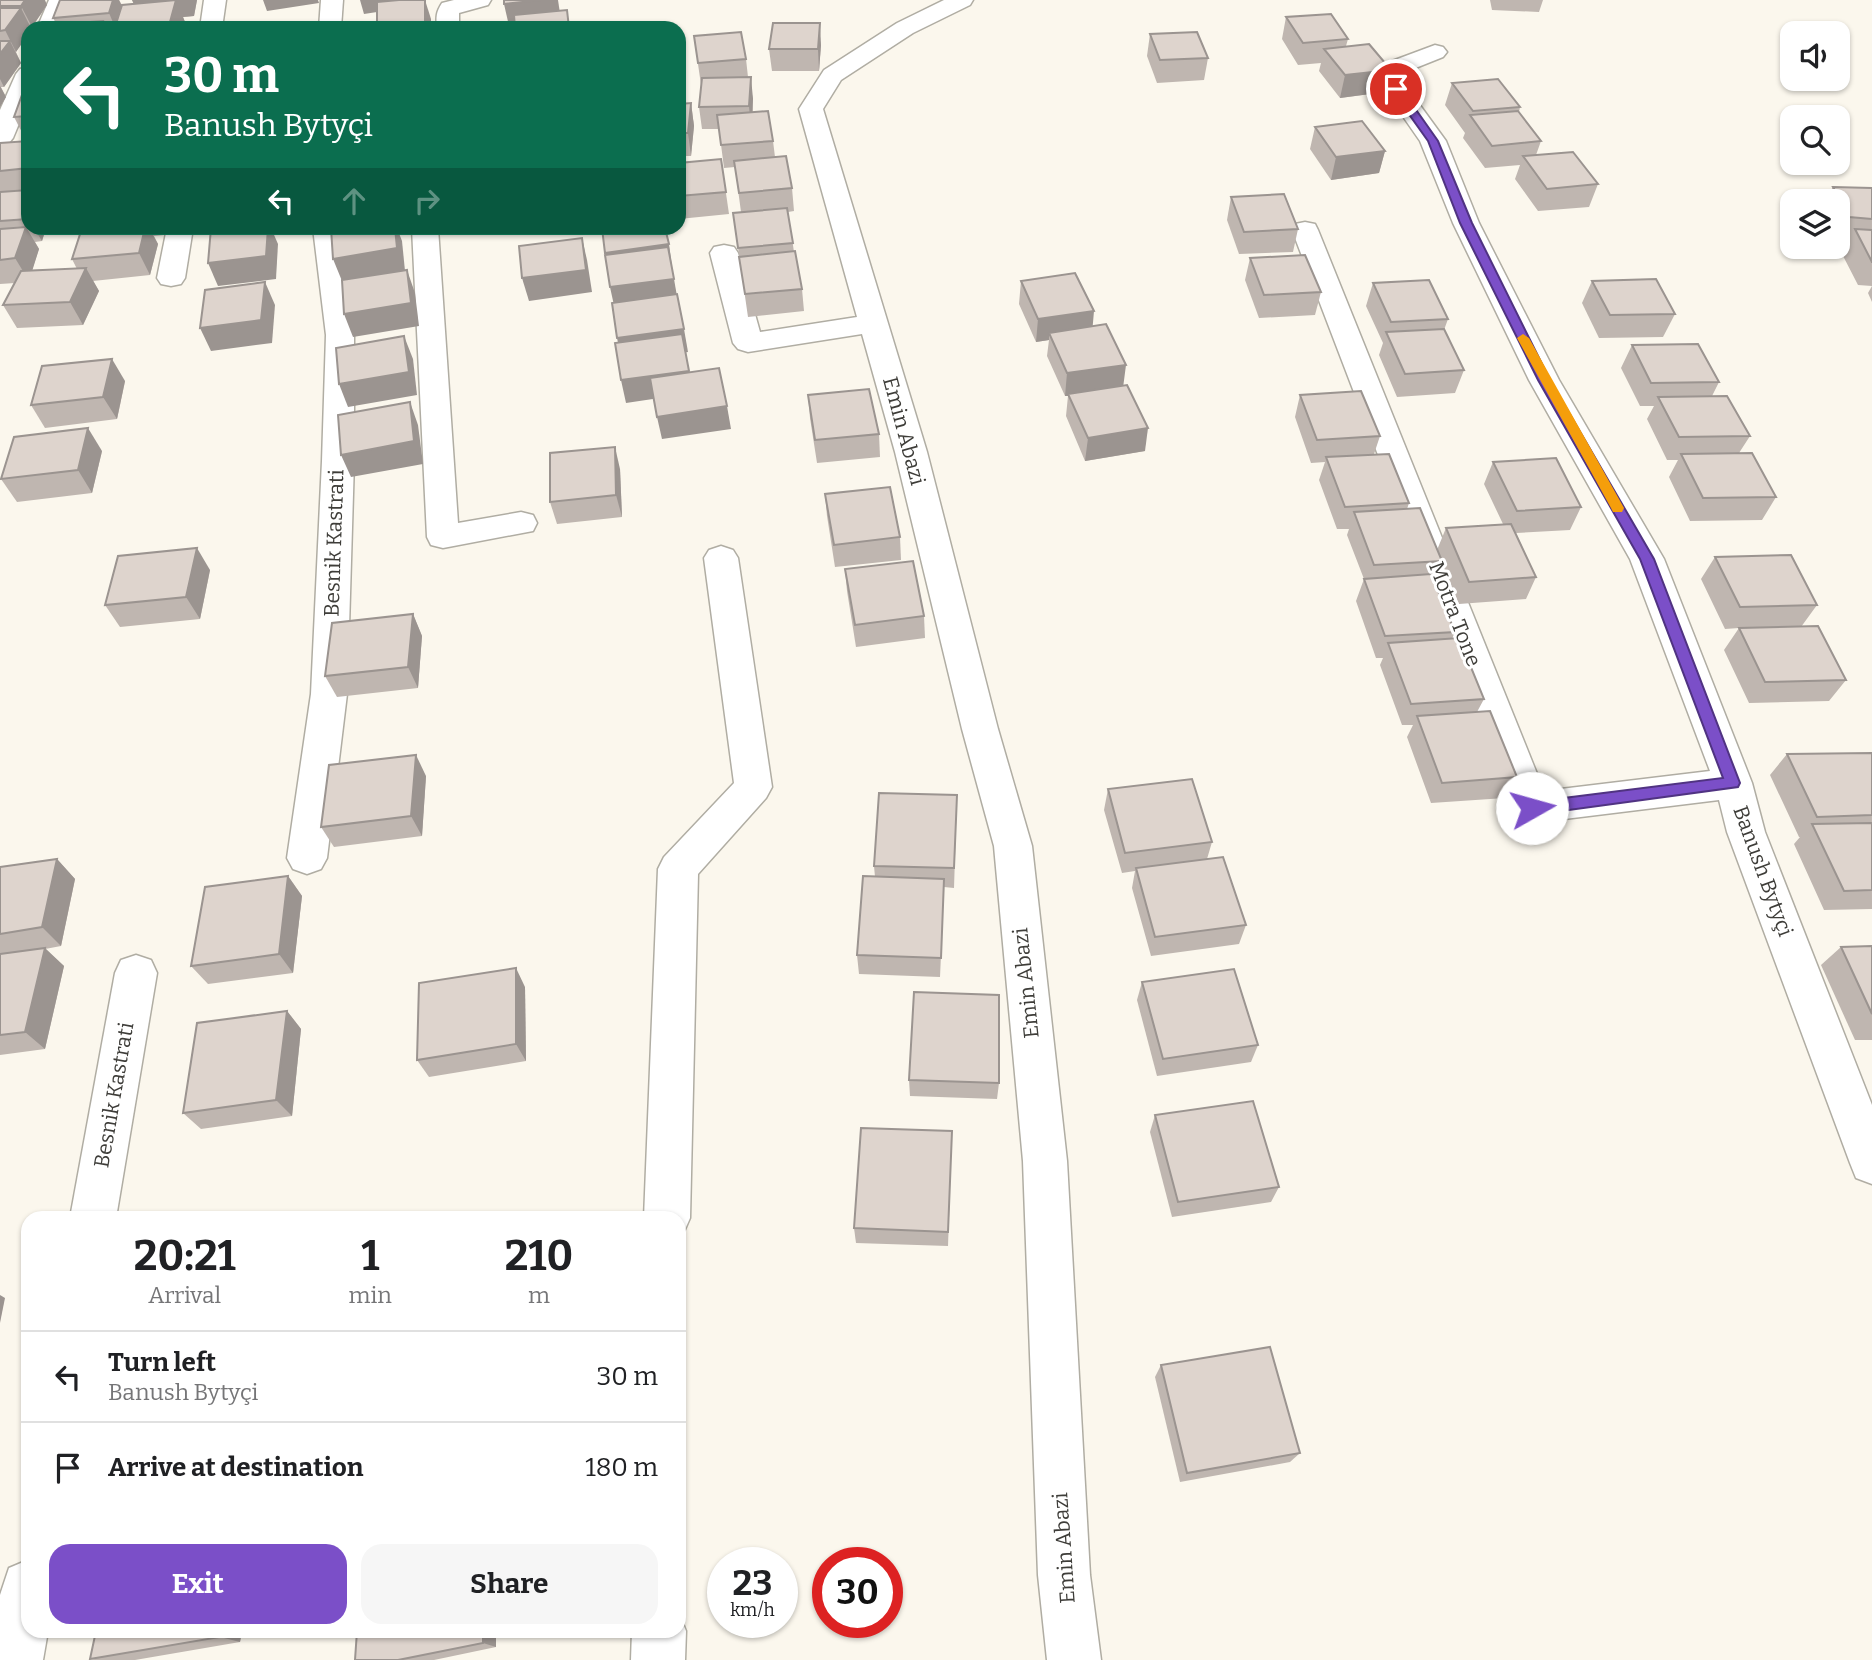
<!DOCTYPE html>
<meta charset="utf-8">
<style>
body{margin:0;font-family:Bitter,serif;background:#f6f6f6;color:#202124;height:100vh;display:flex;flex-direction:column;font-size:26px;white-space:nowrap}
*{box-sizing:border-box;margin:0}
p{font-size:23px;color:#757577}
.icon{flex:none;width:38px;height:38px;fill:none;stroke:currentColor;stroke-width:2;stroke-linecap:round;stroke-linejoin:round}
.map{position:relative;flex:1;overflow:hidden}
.drawer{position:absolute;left:21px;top:1211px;width:665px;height:427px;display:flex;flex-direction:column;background:#fff;border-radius:21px;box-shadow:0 2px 5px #0004}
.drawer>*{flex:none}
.guide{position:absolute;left:21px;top:21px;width:665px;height:214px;border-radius:21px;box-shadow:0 2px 5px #0004;background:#0b6e4f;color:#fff;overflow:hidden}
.controls{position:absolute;left:1780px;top:21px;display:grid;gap:14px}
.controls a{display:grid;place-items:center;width:70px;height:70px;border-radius:14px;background:#fff;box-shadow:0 2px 5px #0004;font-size:35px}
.speed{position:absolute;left:707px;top:1547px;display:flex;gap:14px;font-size:35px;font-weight:700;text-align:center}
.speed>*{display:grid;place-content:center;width:91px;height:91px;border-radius:50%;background:#fff;box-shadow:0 2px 5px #0004;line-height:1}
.speed small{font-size:18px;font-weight:400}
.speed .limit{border:10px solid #d22;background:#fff;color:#111}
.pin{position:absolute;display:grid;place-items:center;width:60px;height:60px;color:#fff;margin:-30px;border:4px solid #fff;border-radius:50%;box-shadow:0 2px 7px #0007}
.me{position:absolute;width:77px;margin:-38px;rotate:83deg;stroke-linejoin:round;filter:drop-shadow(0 0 5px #0008)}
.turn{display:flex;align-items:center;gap:24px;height:147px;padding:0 28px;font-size:32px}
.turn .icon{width:91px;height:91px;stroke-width:2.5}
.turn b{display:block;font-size:49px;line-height:60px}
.lanes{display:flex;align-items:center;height:66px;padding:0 28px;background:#0003;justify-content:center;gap:35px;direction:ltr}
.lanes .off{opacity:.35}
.eta{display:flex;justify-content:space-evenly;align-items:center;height:119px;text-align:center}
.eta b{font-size:42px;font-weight:700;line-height:49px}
.button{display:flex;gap:14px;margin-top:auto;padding:14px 28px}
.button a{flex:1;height:80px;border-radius:21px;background:#7b4fc8;color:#fff;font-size:28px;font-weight:700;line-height:80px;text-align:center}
.button a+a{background:#f6f6f6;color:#202124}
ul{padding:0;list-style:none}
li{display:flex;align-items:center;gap:21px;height:91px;padding:0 28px;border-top:2px solid #e0e0e0}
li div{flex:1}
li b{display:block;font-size:26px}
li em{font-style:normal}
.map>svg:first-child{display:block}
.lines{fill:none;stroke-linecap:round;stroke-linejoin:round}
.minor-casing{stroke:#b0ada3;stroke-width:3}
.minor{fill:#fff;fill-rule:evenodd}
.wall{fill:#bfb6b0}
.shaded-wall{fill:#9b9490}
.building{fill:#ded4cd;stroke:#9b9490;stroke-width:2}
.route{fill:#7b4fc8;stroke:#503382;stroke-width:2}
.slow{fill:#f59e0b}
.labels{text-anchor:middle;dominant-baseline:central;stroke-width:6;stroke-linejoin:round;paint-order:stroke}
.street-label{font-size:21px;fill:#3e3d39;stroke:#fff}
</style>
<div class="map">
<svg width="1872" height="1660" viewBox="0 0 1872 1660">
<rect width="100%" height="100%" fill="#fbf7ed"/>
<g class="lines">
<defs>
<g id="minor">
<path d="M49 0H71L59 28H37Z"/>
<path d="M204 0H226L222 28H200Z"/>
<path d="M321 0H343L341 28H319Z"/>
<path d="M454 0H491L488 5 459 13V28H437C436 17 436 12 442 3Z"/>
<path d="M944 0H973L970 5 913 33 841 80 823 109 927 452 998 729 1032 846 1067 1161 1090 1575 1101 1660H1047L1038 1575 1023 1161 994 846 962 729 895 452 862 334 748 352 738 349 733 343 710 253 714 247 724 245 734 247 738 253 760 332 857 317 799 109 824 70 897 23Z"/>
<path d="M1435 45 1443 47 1447 52 1443 57 1398 75 1446 141 1479 223 1559 380 1664 559 1752 783 1765 832 1872 1105V1184L1856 1178 1850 1163 1727 832 1719 800 1532 823 1519 819 1513 808 1292 230 1295 224 1305 222 1315 224 1318 230 1544 791 1710 771 1630 559 1529 380 1453 223 1420 141 1372 72 1376 67Z"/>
<path d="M28 67V102L13 138 9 143 0 146V110L16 74 20 69Z"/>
<path d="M167 228H193L185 278 181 284 171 286 161 284 157 278Z"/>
<path d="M313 228H339L354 335V461L347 694 327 858 321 869 307 874 293 869 287 858 311 694 322 461 326 335Z"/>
<path d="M412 228H438L458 523 521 512 533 515 537 523 533 531 443 548 431 545 427 537Z"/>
<path d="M721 546 733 550 738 558 772 787 766 798 698 874 690 1218 683 1234 679 1236V1218H644L658 869 664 857 734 783 704 558 709 550Z"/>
<path d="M136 955 151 960 157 973 116 1218H70L115 973 121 960Z"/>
<path d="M28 1560V1631H48L43 1660H0V1595L9 1568Z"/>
<path d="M679 1614 686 1631 685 1660H631L632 1631H679Z"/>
</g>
</defs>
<use href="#minor" class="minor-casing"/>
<use href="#minor" class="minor"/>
</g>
<g class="wall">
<path d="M0 0 47 5 32 27 28 28 16 52 21 63 4 87H1L6 97 0 107Z"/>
<path d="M60 0H119L122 5 134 4 132 0H197L194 16 183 17 185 22 183 28H47L57 25 53 18Z"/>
<path d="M1490 0H1543L1539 12 1492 10Z"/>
<path d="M1286 17 1348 39 1346 46 1391 70 1385 92 1340 98 1319 71 1321 63 1298 65 1282 39Z"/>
<path d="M1150 34 1208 58 1204 80 1157 83 1147 56Z"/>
<path d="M694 36 746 59 748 77 753 99V112L773 141 775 157 792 188 794 211 788 212 794 252 802 289 804 311 748 317 733 213 741 212 735 167 724 168 719 129H702L699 107 701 85Z"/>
<path d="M821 45 819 71H772L769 49Z"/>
<path d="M1452 83 1520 107 1519 112 1541 141 1536 155 1598 184 1589 207 1538 211 1515 179 1520 165 1485 168 1463 138 1465 133 1445 105Z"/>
<path d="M28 91V140H26L14 117Z"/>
<path d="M691 103 694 126 691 156H679V104Z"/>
<path d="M1315 127 1385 151 1379 173 1331 180 1310 149Z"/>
<path d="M28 141V228H46L42 241 35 242 39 249 32 270 77 269 72 259 82 228H166L164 235 154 236 158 244 150 275 93 281 99 291 83 325 17 328 3 305 15 283 0 284V143Z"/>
<path d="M721 159 729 214 679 219V163Z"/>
<path d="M1833 187 1872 188V286L1858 285 1841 252 1848 241 1838 240V201H1825Z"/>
<path d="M1231 197 1298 229 1293 252 1239 254 1227 220Z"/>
<path d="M1250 258 1321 292 1315 315 1259 318 1245 280Z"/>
<path d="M1021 281 1093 326 1123 385 1145 451 1085 461 1066 416 1068 396H1065L1047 356 1049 340 1036 342 1019 304Z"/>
<path d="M1592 281 1675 314 1663 337 1599 338 1582 303Z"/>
<path d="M1373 283 1448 319 1444 330 1464 370 1455 393 1397 397 1379 355 1383 343 1366 306Z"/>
<path d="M1872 286V302L1868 293Z"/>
<path d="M1632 345 1719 382 1712 396 1750 436 1739 453 1776 497 1762 520 1690 521 1669 477 1678 460H1667L1647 419 1654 406H1640L1621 368Z"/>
<path d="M125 381 117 419 45 428 31 405Z"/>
<path d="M808 395 879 434 880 457 817 463 810 418Z"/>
<path d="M1300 395 1380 436 1374 454 1409 503 1407 509 1437 550 1446 528 1503 524 1484 484 1493 462 1581 507 1570 530 1516 533 1536 577 1526 599 1459 604 1441 561 1434 580 1455 632 1452 639 1484 699 1477 712 1517 777 1505 798 1431 803 1407 737 1413 725H1402L1380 665 1383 658H1376L1356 601 1364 579 1347 535 1349 529H1337L1319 480 1325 462 1311 463 1295 417Z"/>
<path d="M102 451 92 493 17 502 1 479Z"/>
<path d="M620 469 622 517 557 524 550 502Z"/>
<path d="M825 494 900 537 901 560 835 567 827 516Z"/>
<path d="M1715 557 1817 605 1801 627 1846 680 1829 701 1749 703 1724 650 1739 628 1725 629 1701 579Z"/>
<path d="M845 569 924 616 925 638 856 647 847 591Z"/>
<path d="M210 570 200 619 120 627 105 605Z"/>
<path d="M413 614 422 636 418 688 337 697 325 676Z"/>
<path d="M1872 753V909L1824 910 1794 844 1800 837H1799L1770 775 1787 754Z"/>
<path d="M426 776 422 836 334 847 321 827Z"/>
<path d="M1108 789 1212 842 1207 859 1246 925 1239 944 1151 956 1132 888 1135 871 1122 873 1104 810Z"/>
<path d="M957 795 954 888 944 887 940 977 859 974 857 955 875 877 874 866Z"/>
<path d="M57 859 75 879 61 946 45 949 64 966 45 1049 0 1055V867Z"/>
<path d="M288 876 302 896 293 973 208 984 191 966Z"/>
<path d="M1872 946V1040H1855L1821 965 1841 947Z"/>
<path d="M1142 982 1258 1045 1251 1062 1157 1076 1137 1000Z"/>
<path d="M525 987 526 1061 429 1077 417 1060Z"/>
<path d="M287 1011 301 1029 292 1116 201 1129 183 1113Z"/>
<path d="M909 1080 999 1083 997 1099 910 1096Z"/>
<path d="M1155 1115 1279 1187 1271 1202 1172 1217 1150 1132Z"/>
<path d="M952 1131 948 1246 856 1243 854 1228Z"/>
<path d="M1161 1365 1300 1453 1290 1462 1180 1482 1155 1377Z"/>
<path d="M96 1631H242L240 1642 135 1660H95L90 1659Z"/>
<path d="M496 1631V1647L434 1660H355Z"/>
</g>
<g class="shaded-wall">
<path d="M25 0H45L47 5 32 27 21 6Z"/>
<path d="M113 0H119L125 13 115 27 109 13Z"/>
<path d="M132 0H197L194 16 183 17 185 22 183 28H172L170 22 142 21Z"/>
<path d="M263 0H318L319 3 267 11Z"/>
<path d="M360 0H414L416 6 364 14Z"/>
<path d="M425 0 431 19V28H378L377 27Z"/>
<path d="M541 0H558L561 20 509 26 504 4Z"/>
<path d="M21 8 31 28H28V35L16 52 5 30Z"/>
<path d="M103 21 106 28H101Z"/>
<path d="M820 23 821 45 819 71 818 49Z"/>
<path d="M10 41 21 63 4 87 0 79V54Z"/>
<path d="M1391 70 1385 92 1340 98 1345 75Z"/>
<path d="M751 77 753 99 751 128 749 106Z"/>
<path d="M0 86 6 97 0 107Z"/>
<path d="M691 103 694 126 691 156 688 133Z"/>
<path d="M1385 151 1379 173 1331 180 1336 157Z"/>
<path d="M26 227 39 249 29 281 15 258Z"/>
<path d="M34 228H46L42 241Z"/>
<path d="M145 228H149L158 244 150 275 139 253Z"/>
<path d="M160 228H166L164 235Z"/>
<path d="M268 228H271L278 244 276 279 218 286 208 263Z"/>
<path d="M395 228H397L402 241 405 271 342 281 333 259Z"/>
<path d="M582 238 587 260 592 292 529 301 522 278Z"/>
<path d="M669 244 672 267 610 275 605 253Z"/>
<path d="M86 268 99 291 83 325 70 302Z"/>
<path d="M407 270 415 293 419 326 353 337 344 314Z"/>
<path d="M674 279 678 302 615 310 610 287Z"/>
<path d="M265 282 275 305 272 343 211 351 200 328Z"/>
<path d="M1094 311 1092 334 1049 333V340L1036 342 1038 319Z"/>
<path d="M684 329 688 352 622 361 617 338Z"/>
<path d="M404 336 413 359 417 395 348 407 339 384Z"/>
<path d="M112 359 125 381 117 419 103 397Z"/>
<path d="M1126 365 1123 388 1068 394V396H1065L1067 373Z"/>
<path d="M689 371 693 393 626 403 621 380Z"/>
<path d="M410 402 418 425 423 464 351 477 341 455Z"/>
<path d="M727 406 731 429 662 439 657 417Z"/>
<path d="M88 428 102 451 92 493 78 470Z"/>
<path d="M1148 428 1145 451 1085 461 1088 438Z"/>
<path d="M615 447 620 469 622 517 616 495Z"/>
<path d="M197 548 210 570 200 619 186 597Z"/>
<path d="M413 614 422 636 418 688 408 667Z"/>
<path d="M416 755 426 776 422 836 411 816Z"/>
<path d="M57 859 75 879 61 946 42 927Z"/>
<path d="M288 876 302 896 293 973 279 954Z"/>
<path d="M45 948 64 966 45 1049 25 1032Z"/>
<path d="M516 968 525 987 526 1061 516 1044Z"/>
<path d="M287 1011 301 1029 292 1116 276 1100Z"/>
<path d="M0 1295 5 1298 0 1323Z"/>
<path d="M221 1631H242L240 1642 220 1637Z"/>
<path d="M483 1631H496V1647L483 1643Z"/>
</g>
<g class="building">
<path d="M0 0H25L21 6H0Z"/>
<path d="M60 0H113L109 13 53 18Z"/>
<path d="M176 0 170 22 115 27 122 5Z"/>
<path d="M399 0H425V22L377 27V2Z"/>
<path d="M504 0H541L504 4Z"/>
<path d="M0 8H21L5 30 0 31Z"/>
<path d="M567 10 569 28H515L514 15Z"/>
<path d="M1331 14 1348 39 1303 43 1286 17Z"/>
<path d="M103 21 101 28H47L48 25Z"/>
<path d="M773 23H820L818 49H769Z"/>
<path d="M741 32 746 59 698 63 694 36Z"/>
<path d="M1197 32 1208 58 1160 60 1150 34Z"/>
<path d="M0 41H10L0 54Z"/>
<path d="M1369 44 1391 70 1345 75 1324 49Z"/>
<path d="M751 77 749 106 699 107 702 78Z"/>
<path d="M1498 79 1520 107 1473 111 1452 83Z"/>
<path d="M28 91V116L14 117 23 92Z"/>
<path d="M691 103 688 133H679V104Z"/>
<path d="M768 111 773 141 721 145 717 115Z"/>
<path d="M1518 111 1541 141 1492 146 1470 115Z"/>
<path d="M1362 121 1385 151 1336 157 1315 127Z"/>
<path d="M28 141V168L0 171V143Z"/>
<path d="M1573 152 1598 184 1547 189 1523 156Z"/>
<path d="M786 156 792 188 739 193 734 161Z"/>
<path d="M721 159 726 192 679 196V163Z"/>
<path d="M1833 187 1872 188V219L1849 217Z"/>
<path d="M28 190V219L0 221V192Z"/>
<path d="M1284 194 1298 229 1244 232 1231 197Z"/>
<path d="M787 208 793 243 738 248 733 213Z"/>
<path d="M26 227 15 258 0 260V229Z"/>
<path d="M82 228H145L139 253 72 259Z"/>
<path d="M211 228H268L266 256 208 263Z"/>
<path d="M331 228H395L397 248 333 259Z"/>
<path d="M602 228H665L669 244 605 253Z"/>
<path d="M1855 229 1872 230V263V262Z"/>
<path d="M582 238 586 270 522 278 519 246Z"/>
<path d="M668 247 674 279 610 287 605 255Z"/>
<path d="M795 251 802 289 745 294 739 257Z"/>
<path d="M1305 255 1321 292 1264 295 1250 258Z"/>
<path d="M86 268 70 302 3 305 21 271Z"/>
<path d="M407 270 411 303 344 314 342 280Z"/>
<path d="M1075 273 1094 311 1038 319 1021 281Z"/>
<path d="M1656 279 1675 314 1610 315 1592 281Z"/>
<path d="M1429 280 1448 319 1391 322 1373 283Z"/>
<path d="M265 282 261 320 200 328 205 290Z"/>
<path d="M677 294 684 329 617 338 612 303Z"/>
<path d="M1106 324 1126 365 1067 373 1049 333Z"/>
<path d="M1444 329 1464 370 1405 374 1386 332Z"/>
<path d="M682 334 689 371 621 380 615 343Z"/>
<path d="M404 336 409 372 339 384 336 348Z"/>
<path d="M1698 344 1719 382 1651 383 1632 345Z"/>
<path d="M112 359 103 397 31 405 42 366Z"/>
<path d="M719 368 727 406 657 417 650 378Z"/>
<path d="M1127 385 1148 428 1088 438 1068 394Z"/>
<path d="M869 389 879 434 815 440 808 395Z"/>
<path d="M1361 391 1380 436 1317 440 1300 395Z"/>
<path d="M1727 396 1750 436 1679 437 1658 397Z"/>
<path d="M410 402 414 441 341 455 338 415Z"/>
<path d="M88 428 78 470 1 479 14 437Z"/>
<path d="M615 447 616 495 550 502V453Z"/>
<path d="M1752 453 1776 497 1703 498 1681 454Z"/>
<path d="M1389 454 1409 503 1345 507 1326 457Z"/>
<path d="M1556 458 1581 507 1517 511 1493 462Z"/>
<path d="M890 487 900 537 834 545 825 494Z"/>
<path d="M1420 508 1442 561 1374 565 1354 512Z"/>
<path d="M1511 524 1536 577 1469 582 1446 528Z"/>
<path d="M197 548 186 597 105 605 118 556Z"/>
<path d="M1791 555 1817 605 1740 607 1715 557Z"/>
<path d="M913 561 924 616 855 625 845 569Z"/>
<path d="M1431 574 1455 632 1385 636 1364 579Z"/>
<path d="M413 614 408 667 325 676 332 623Z"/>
<path d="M1818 626 1846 680 1765 682 1739 628Z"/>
<path d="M1459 638 1484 699 1411 704 1388 643Z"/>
<path d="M1490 711 1517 777 1442 783 1417 716Z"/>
<path d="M1872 753V815L1817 817 1787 754Z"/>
<path d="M416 755 411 816 321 827 329 765Z"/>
<path d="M1192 779 1212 842 1125 853 1108 789Z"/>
<path d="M879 793 957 795 954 868 874 866Z"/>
<path d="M1872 823V890L1844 891 1812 824Z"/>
<path d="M1223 857 1246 925 1155 937 1136 868Z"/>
<path d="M57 859 42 927 0 934V867Z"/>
<path d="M288 876 279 954 191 966 205 887Z"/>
<path d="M863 876 944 879 941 958 857 955Z"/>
<path d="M1872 946V1014L1841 947Z"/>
<path d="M45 948 25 1032 0 1035V954Z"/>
<path d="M516 968V1044L417 1060 419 983Z"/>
<path d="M1234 969 1258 1045 1163 1059 1142 982Z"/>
<path d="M914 992 999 995V1083L909 1080Z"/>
<path d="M287 1011 276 1100 183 1113 197 1023Z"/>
<path d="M1253 1101 1279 1187 1178 1202 1155 1115Z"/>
<path d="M861 1128 952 1131 948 1232 854 1228Z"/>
<path d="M1270 1347 1300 1453 1187 1473 1161 1365Z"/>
<path d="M96 1631H221L220 1637 90 1659Z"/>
<path d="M357 1631H483V1643L398 1660H355Z"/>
</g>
<path class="route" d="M1393 87H1400L1438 141 1472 223 1550 380 1654 559 1740 783 1738 787 1532 815 1524 808 1532 802 1723 778 1640 559 1538 380 1460 223 1428 141 1391 89Z"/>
<path class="slow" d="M1523 334 1529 338 1624 508 1622 512H1613L1611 508 1517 338Z"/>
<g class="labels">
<g class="street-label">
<text transform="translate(904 431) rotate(75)">Emin Abazi</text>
<text transform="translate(334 543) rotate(-88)">Besnik Kastrati</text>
<text transform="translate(1455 614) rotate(69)">Motra Tone</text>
<text transform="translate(1763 871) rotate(70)">Banush Bytyçi</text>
<text transform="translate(1026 983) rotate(-96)">Emin Abazi</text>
<text transform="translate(114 1095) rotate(-80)">Besnik Kastrati</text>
<text transform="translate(1064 1548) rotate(-94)">Emin Abazi</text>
</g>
</g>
</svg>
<div class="controls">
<a><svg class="icon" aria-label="sound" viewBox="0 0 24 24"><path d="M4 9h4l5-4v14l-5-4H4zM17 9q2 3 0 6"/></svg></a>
<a><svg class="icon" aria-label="search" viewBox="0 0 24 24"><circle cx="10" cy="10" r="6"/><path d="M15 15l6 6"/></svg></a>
<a><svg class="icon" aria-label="layers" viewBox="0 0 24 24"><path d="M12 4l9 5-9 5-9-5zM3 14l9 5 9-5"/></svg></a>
</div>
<div class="speed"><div>23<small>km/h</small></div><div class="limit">30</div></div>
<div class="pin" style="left:1396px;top:89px;background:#d93025"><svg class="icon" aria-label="arrive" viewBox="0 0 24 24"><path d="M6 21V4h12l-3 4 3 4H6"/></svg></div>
<svg class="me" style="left:1532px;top:808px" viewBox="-20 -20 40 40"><circle r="19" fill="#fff"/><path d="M0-13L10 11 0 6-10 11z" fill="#7b4fc8"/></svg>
<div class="guide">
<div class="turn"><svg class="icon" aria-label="left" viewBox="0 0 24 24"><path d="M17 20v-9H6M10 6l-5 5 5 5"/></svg><div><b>30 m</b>Banush Bytyçi</div></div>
<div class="lanes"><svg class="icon" aria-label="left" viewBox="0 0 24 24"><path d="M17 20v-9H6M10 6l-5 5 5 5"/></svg><svg class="icon off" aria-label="ahead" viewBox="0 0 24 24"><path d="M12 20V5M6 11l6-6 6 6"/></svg><svg class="icon off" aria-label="right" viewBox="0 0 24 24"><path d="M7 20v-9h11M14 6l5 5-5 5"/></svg></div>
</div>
<section class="drawer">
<div class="eta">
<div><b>20:21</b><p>Arrival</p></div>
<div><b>1</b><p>min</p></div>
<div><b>210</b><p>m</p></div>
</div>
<ul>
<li><svg class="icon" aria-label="left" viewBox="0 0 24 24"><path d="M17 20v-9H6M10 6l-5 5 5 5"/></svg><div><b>Turn left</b><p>Banush Bytyçi</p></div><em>30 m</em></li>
<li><svg class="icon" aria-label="arrive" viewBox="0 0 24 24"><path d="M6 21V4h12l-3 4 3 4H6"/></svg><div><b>Arrive at destination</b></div><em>180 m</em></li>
</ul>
<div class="button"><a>Exit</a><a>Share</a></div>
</section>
</div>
